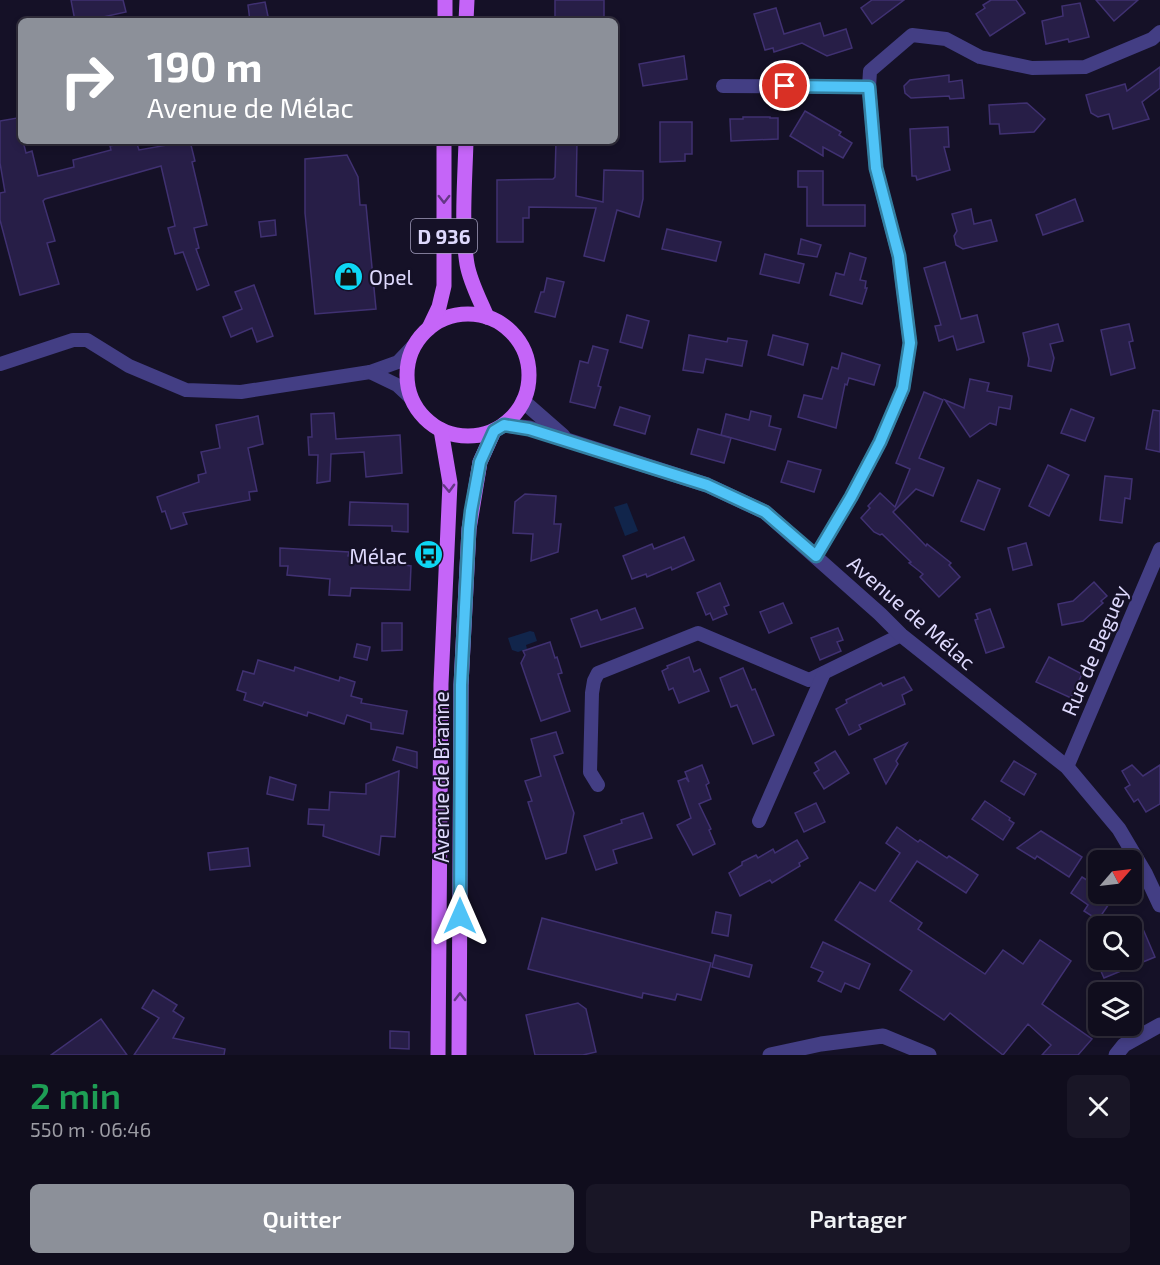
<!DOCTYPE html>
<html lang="fr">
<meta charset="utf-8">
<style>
body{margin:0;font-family:"Exo 2",sans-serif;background:#191626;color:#f1f3f6;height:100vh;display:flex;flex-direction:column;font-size:22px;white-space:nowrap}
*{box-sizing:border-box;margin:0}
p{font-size:20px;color:#9c9ca4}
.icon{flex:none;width:33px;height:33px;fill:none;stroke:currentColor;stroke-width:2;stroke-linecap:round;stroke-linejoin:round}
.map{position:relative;height:1055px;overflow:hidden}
.sheet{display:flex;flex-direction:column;background:#100d1d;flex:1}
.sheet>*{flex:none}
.banner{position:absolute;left:18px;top:18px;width:600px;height:126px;border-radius:9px;box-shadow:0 3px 9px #0003,0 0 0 2px #302d3b;background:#8c9099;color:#fff;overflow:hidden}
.needle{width:39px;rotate:62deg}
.tools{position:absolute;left:1088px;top:850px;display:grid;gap:12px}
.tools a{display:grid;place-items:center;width:54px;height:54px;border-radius:9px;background:#100d1d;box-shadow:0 3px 9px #0003,0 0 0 2px #302d3b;font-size:30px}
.pin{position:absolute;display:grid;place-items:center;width:51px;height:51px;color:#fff;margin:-26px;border:3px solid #fff;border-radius:50%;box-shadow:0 2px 6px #0007}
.me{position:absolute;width:66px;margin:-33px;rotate:0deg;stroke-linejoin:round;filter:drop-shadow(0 0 4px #0008)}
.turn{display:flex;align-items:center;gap:21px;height:126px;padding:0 30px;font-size:27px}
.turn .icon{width:78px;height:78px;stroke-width:2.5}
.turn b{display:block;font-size:42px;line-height:51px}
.round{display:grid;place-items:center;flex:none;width:63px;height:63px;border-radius:9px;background:#191626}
.overview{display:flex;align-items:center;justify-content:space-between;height:102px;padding:0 30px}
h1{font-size:36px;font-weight:600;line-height:45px;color:#1e9e55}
.action{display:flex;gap:12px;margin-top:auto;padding:12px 30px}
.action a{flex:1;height:69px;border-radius:9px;background:#8c9099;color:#fff;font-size:24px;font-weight:600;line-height:69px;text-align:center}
.action a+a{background:#191626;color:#f1f3f6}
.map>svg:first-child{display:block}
.water{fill:#11254b}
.building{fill:#271e47;stroke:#403172;stroke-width:1.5}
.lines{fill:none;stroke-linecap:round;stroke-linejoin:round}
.minor{stroke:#433e84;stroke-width:14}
.tertiary{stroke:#433e84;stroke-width:15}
.primary{stroke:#c565f8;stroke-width:15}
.oneway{stroke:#643785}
.route-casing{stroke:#337fa1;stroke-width:15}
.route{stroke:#4fc3f7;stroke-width:10}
.labels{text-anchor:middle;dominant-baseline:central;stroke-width:4.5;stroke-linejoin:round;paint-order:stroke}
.shield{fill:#151127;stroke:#a29dbd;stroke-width:1.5}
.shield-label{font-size:20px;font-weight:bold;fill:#ded9fd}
.poi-label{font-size:21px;fill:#ded9fd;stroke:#151127;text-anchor:start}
.street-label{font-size:21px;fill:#ded9fd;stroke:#151127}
</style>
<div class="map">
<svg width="1160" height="1055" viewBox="0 0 1160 1055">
<rect width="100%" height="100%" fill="#151127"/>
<g class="water">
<path d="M627 503 638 531 625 536 614 507Z"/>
<path d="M530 631 534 632 537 641 526 645 527 649 518 652 512 650 508 638Z"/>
</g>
<g class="building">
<path d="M71 0H123L126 12 85 21H75Z"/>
<rect x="555" y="0" width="49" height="21"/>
<path d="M872 0H904L872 24 861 8Z"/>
<path d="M991 0H1016L1025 13 990 36 976 14 985 8 983 5Z"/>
<path d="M1096 0H1138L1114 21Z"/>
<path d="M265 2 269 21H250L248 5Z"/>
<path d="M1080 3 1089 37 1069 42 1068 39 1046 44 1042 21 1063 16 1062 6Z"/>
<path d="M776 8 784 34 820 23 824 36 846 29 852 48 827 56 802 43 774 52 773 48 765 50 754 14Z"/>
<path d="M684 56 687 79 643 86 639 64Z"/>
<path d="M1160 67V88L1142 102 1149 119 1113 129 1109 114 1098 117 1091 113 1086 95 1125 84 1127 91Z"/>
<path d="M949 75V82L962 80 964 98 950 99 949 96 911 98 905 93 904 86 910 80Z"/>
<path d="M1027 103 1045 119 1034 132 1000 134 999 124H990L989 105Z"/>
<path d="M805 111 841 132 839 135 852 143 843 158 823 147V156L790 136Z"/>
<path d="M743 117H770V118H778V139L731 141 730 119H743Z"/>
<path d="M17 118 21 141H23L26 153 32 151 38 176 74 167 73 160 111 150 110 146 131 141H136L139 150 190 141 195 161 192 162 207 225 194 228 199 248 196 249 209 285 197 290 183 252 175 254 168 228 175 226 161 166 45 199 43 201 55 241 47 243 59 284 20 295 0 220V193L5 192 0 163V121Z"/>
<path d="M660 122H692V154H685V161L660 162Z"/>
<path d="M948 127 949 147H944L950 170 917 180 916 176H912L910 129Z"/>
<path d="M556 141H577L576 196 603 202 604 170 643 171V199L639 217 617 210 604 261 584 256 596 208 529 207V218H523V242H497V180L553 179 555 177Z"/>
<path d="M347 155 358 177 360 205H366L376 309 315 314 305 213V159Z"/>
<path d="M798 171H823V205H865V226H807V187H798Z"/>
<path d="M1075 199 1083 221 1043 235 1036 215Z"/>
<path d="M971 209 974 224 991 220 997 241 963 249 956 245 954 236 957 231 952 214Z"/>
<path d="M275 220 276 235 261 237 259 222Z"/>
<path d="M667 229 721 242 716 261 662 249Z"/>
<path d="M801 239 821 245 817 257 798 254Z"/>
<path d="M850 253 866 258 860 280 866 281 865 288H867L862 304 830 295 836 273 844 275Z"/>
<path d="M765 254 804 264 799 283 760 274Z"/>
<path d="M945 262 961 319 977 315 984 342 957 350 953 336 939 341 935 326 941 325 924 268Z"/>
<path d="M547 278 564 282 555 317 535 312 541 292H544Z"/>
<path d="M254 285 273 336 257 342 252 328 231 337 223 317 242 309 235 292Z"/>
<path d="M627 315 649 321 642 348 620 342Z"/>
<path d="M1058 324 1063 341 1050 344 1054 358 1051 371 1028 366 1029 359 1023 333Z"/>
<path d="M1129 324 1133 341 1129 342 1135 368 1111 375 1101 330Z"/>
<path d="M689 335 727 342 728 338 747 341 742 366 706 359 703 373 683 370Z"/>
<path d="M773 335 808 344 803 365 768 355Z"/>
<path d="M593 346 608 350 598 386 601 387 595 408 570 402 580 361 588 363Z"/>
<path d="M842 353 880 365 874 385 849 378 847 385 845 384 836 428 798 417 804 395 822 399 832 367 838 369Z"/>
<path d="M970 379 989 383 987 391 1012 396 1010 409 999 407 996 425 990 423 970 437 945 400 964 408Z"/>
<path d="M924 392 943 400 919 458 944 468 933 496 916 489 893 512 926 546 927 544 951 563 949 565 960 577 939 597 920 577 923 574 909 563 911 562 882 534 880 535 874 532 861 518 870 508 868 506 880 493 895 507 910 469 896 463Z"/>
<path d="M620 407 650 416 645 434 614 425Z"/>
<path d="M1071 409 1094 418 1085 441 1061 433Z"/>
<path d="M1153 410 1160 411V452L1146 449Z"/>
<path d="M751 411 771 416 769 426 781 429 775 450 721 435 726 414 749 420Z"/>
<path d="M334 413 336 439 400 435 402 473 366 477 364 452 331 454 330 481 317 483 318 455H309L308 437H312L311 414Z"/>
<path d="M258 416 263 444 248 448 257 491 249 492 250 500 183 513 187 524 171 529 165 511 162 512 157 497 199 482 198 475 206 473 201 452 220 448 216 425Z"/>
<path d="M698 429 731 438 724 463 691 454Z"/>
<path d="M788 461 821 470 814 492 781 482Z"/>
<path d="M1048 465 1069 475 1049 516 1029 506Z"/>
<path d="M1105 476 1132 479 1130 499 1125 498 1122 523 1100 520Z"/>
<path d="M978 480 1000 489 984 530 961 521Z"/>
<path d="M525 494 556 496 554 524H561L558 552 531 561 533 534 513 533 515 502Z"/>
<path d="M350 502 408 504V532L392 531V526L349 525Z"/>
<path d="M684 537 694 560 672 570 671 567 647 577 646 574 632 579 623 556 652 544 654 549Z"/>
<path d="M1026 543 1032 565 1013 570 1008 548Z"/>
<path d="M280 548 349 552 348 556 411 566 410 590 351 588 350 596 329 595 330 579 287 575 288 566H280Z"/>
<path d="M1094 582 1107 596 1101 601 1103 603 1083 621 1062 625 1058 604 1073 601Z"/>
<path d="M720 583 729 605 724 607 727 614 713 620 710 613 706 615 697 593Z"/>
<path d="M783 603 792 623 769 633 760 612Z"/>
<path d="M635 608 643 628 581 647 571 619 597 610 601 620Z"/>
<path d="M990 609 1004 647 986 653 975 620 978 619 976 614Z"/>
<path d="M382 623H402V650L382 651Z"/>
<path d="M838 628 843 640 837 642 841 651 820 660 811 638Z"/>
<path d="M550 642 555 658 557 657 562 673 558 674 570 711 541 721 521 663 525 655 523 651Z"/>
<path d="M357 644 370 647 367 660 354 657Z"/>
<path d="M689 657 694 672 700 669 709 691 679 703 673 688 669 690 662 671 668 668 667 666Z"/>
<path d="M1049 657 1082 674 1071 698 1036 682Z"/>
<path d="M258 660 294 671 295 667 339 681 340 677 355 682 351 696 362 699 361 703 407 711 403 734 371 729V723L347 715 344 724 308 712 307 716 264 702 262 706 244 700 246 693 237 690 243 671 254 674Z"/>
<path d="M743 668 752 690 755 689 774 735 753 744 737 705 731 707 720 678Z"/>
<path d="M904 677 912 690 902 695 905 704 859 725 861 729 849 735 836 709 847 703 846 700 881 683 883 686Z"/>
<path d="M556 732 563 753 554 756 574 813 566 853 546 859 528 802 532 801 525 781 541 776 531 739Z"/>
<path d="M907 743 896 761 898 764 886 784 874 759Z"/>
<path d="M397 747 417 752V768L393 760Z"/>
<path d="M835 751 849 773 824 789 814 773 819 770 815 763Z"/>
<path d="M1014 761 1036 774 1024 795 1001 781Z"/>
<path d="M702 765 709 783 706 785 711 799 699 804 711 829 709 830 715 844 693 855 677 825 691 818 678 781 686 778 689 782 685 772Z"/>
<path d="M1132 765 1143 776 1160 765V804L1146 812 1138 799 1134 802 1125 788 1130 785 1122 771Z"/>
<path d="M399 771 395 837 381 836 379 855 323 836 324 825 308 824 309 809 329 810 330 792 366 794V784Z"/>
<path d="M270 777 296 785 293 800 267 794Z"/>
<path d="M985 801 1010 818 1009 820 1014 823 1003 840 972 819Z"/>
<path d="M816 803 825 822 804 832 795 813Z"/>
<path d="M643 813 652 838 613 850 617 863 596 870 584 836 622 823 621 820Z"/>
<path d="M897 827 918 842 920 840 947 858 949 856 978 875 966 893 917 861 890 901 922 923 918 929 985 974 1003 950 1023 964 1040 940 1071 961 1042 1004 1092 1039 1078 1055H1042L1051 1045 1028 1024 1003 1055 950 1013 944 1020 900 990 912 971 835 920 860 882 875 891 900 853 886 843Z"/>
<path d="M1041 831 1082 857 1069 877 1037 856 1035 859 1017 848Z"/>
<path d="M797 840 808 858 799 863 800 866 772 883 770 880 740 896 729 873 742 865V862L756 855 758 858 773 849 775 853Z"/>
<path d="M248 848 250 866 210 870 208 853Z"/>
<path d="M1082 877 1098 887 1096 890 1098 894 1111 901 1098 920 1084 911 1088 905 1071 893Z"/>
<path d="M716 912 731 915 728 936 712 933Z"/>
<path d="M542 918 711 963 701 1000 677 994 675 1000 643 993 642 998 528 969Z"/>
<path d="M1143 929 1155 957 1104 978 1096 960H1131V934Z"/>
<path d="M823 942 870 964 859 989 845 983 841 992 818 981 823 972 811 967Z"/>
<path d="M715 955 752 965 749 977 712 967Z"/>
<path d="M153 990 177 1005 173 1011 184 1018 173 1038 225 1049 224 1055H134L159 1018 142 1008Z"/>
<path d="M578 1003 586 1009 596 1052 583 1055H535L526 1015Z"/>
<path d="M101 1019 127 1055H51Z"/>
<path d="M390 1031 409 1032V1049L390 1048Z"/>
</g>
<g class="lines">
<g class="minor">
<path d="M723 86 869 87 870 71 912 35 946 39 980 57 1032 68 1085 67 1152 39 1160 32"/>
<path d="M0 364 73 340H87L129 366 186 390 241 392 370 372 398 362 416 343"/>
<path d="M370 372 397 385 412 399"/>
<path d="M816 556 851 497 880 442 903 389 910 343 899 257 876 168 869 87"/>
<path d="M1067 767 1160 549"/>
<path d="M598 785 590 772 592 693 594 681 598 673 698 633 809 680 901 635"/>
<path d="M759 821 824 673"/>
</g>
<g class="tertiary">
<path d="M523 401 563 436"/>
<path d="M504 425 529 428 707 485 765 512 880 614 901 635 1067 767 1119 829 1145 873 1160 905"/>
<path d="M770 1055 821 1044 883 1036 929 1055"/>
<path d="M1116 1055 1124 1045 1160 1025"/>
</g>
<g class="primary">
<path d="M445 21V0"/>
<path d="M466 21 467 0"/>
<path d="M466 141C465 179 461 227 467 264 470 282 480 300 487 317"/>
<circle cx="468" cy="375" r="61"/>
<path d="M429 328 439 307 444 286V141"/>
<path d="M438 1055 441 684 450 483 441 430"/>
<path d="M459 1055 461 685 469 529 480 462 494 431"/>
</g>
</g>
<defs><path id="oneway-chevron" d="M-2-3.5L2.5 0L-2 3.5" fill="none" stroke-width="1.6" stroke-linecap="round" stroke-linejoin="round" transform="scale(1.5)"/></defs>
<g class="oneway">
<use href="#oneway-chevron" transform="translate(444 199) rotate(90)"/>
<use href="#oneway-chevron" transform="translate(449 488) rotate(88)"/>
<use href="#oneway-chevron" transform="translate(460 997) rotate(-90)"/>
</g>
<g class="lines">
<defs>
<path id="route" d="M460 916 461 685 469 529 471 511 480 462 494 431 504 425 529 429 707 485 765 512 816 556 851 497 880 442 903 388 910 343 899 256 876 168 869 87 785 86"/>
</defs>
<use href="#route" class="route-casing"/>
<use href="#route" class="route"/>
</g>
<defs>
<symbol id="shop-disc" viewBox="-11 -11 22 22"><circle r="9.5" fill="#0ed7f4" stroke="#151127"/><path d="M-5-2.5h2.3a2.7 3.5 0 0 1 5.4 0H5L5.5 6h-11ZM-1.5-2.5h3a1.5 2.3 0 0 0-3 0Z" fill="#111"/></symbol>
<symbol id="bus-disc" viewBox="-11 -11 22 22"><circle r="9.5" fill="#0ed7f4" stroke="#151127"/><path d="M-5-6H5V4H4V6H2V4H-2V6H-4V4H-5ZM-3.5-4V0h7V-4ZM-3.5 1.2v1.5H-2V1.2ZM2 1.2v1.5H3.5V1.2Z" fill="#111"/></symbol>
</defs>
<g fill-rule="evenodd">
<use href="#shop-disc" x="332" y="260" width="33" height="33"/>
<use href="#bus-disc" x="412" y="538" width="33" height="33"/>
</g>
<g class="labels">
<rect class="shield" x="411" y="219" width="66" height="34" rx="4.5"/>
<g class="shield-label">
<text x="444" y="236">D 936</text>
</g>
<g class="poi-label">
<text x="369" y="276">Opel</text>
<text x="407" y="555" text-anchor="end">Mélac</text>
</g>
<g class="street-label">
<text transform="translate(912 612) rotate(41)">Avenue de Mélac</text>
<text transform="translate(1094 650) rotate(-67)">Rue de Beguey</text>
<text transform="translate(440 777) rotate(-90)">Avenue de Branne</text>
</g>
</g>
</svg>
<div class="tools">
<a><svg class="needle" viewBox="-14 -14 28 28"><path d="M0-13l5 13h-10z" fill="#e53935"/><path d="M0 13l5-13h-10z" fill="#9c9ca4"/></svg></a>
<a><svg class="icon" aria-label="search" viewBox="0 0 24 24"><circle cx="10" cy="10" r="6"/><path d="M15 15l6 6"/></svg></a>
<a><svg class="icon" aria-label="layers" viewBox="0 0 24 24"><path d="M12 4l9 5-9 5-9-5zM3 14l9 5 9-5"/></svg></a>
</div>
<div class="pin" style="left:785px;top:86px;background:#d93025"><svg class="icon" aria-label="arrive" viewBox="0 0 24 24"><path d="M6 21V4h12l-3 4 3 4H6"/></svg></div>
<svg class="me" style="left:460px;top:916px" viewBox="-20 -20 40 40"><path d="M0-17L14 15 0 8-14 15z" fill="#4fc3f7" stroke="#fff" stroke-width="4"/></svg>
<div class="banner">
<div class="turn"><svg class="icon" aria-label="right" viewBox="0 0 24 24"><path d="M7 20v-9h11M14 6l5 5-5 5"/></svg><div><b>190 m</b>Avenue de Mélac</div></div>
</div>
</div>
<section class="sheet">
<div class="overview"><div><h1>2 min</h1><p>550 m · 06:46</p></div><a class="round"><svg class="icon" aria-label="close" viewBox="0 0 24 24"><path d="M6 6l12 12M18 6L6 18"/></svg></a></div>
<div class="action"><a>Quitter</a><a>Partager</a></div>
</section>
